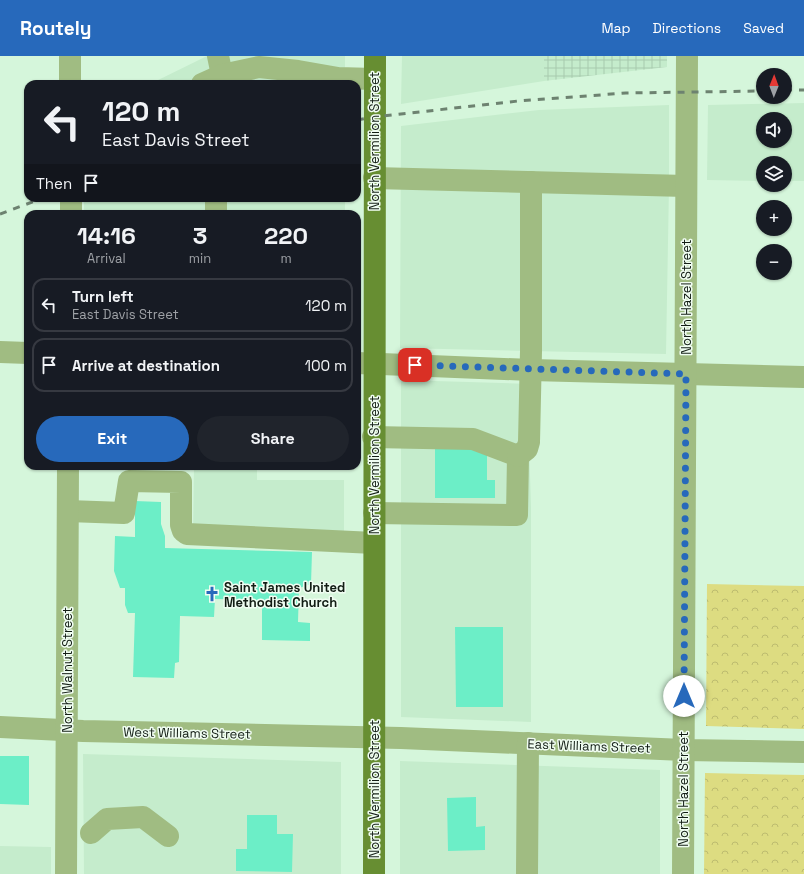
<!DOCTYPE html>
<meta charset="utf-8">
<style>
body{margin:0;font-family:"Space Grotesk",sans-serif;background:#20242c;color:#f1f3f6;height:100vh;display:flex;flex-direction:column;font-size:15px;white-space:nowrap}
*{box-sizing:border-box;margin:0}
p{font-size:13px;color:#9ea1a6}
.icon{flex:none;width:22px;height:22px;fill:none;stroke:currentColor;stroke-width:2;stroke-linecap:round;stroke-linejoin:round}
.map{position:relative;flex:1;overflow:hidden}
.side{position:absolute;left:24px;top:154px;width:337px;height:260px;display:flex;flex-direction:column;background:#171b24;border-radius:12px;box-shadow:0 1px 3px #0004}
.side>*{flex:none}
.banner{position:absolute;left:24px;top:24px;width:337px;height:122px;border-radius:12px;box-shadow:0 1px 3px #0004;background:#171b24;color:#f1f3f6;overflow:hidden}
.needle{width:26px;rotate:1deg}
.tools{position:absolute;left:756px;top:12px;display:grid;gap:8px}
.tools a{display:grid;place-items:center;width:36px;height:36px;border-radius:50%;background:#171b24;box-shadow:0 1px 3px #0004;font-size:20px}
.pin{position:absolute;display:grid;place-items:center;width:34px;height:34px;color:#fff;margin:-17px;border-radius:8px;box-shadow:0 2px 6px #0006}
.me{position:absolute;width:44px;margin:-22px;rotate:0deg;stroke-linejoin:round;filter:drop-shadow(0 0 3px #0008)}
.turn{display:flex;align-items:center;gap:14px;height:84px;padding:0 12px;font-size:18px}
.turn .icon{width:52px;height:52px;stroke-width:2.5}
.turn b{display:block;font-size:28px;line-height:34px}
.then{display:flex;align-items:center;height:38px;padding:0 12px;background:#0003;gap:8px;font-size:15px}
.eta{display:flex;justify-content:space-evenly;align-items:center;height:68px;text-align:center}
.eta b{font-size:24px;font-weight:800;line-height:28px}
.button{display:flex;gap:8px;margin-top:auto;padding:8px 12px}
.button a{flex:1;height:46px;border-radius:24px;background:#2769bb;color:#fff;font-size:16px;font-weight:800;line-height:46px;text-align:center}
.button a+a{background:#20242c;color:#f1f3f6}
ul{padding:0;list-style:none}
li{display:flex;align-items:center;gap:12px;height:54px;margin:0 8px 6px;padding:0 4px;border:2px solid #363941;border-radius:12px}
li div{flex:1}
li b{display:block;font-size:15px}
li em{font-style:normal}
header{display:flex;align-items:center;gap:24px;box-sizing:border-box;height:56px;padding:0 20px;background:#2769bb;color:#fff}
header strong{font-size:19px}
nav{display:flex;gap:22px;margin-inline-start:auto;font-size:14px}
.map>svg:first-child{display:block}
.built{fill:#c5eccc;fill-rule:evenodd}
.industrial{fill:url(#industrial-grid)}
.forest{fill:url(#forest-crowns)}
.building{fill:#6ceec7}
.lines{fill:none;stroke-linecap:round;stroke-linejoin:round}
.minor{stroke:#a0bc82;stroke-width:22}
.major{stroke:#678e32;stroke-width:22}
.rail{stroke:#6d8270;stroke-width:3;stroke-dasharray:7 7;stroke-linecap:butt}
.route{stroke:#2769bb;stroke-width:7;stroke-dasharray:0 12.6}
.labels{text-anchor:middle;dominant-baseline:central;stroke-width:3;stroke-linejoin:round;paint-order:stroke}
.street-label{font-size:13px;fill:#121d14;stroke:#f0fdf2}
.poi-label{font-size:13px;font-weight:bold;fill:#121d14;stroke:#f0fdf2;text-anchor:start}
</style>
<header>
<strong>Routely</strong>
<nav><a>Map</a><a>Directions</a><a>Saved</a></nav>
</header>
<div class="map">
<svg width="804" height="818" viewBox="0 0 804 818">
<defs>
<pattern id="industrial-grid" width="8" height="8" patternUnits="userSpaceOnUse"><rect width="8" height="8" fill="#c5eccc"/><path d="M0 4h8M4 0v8" fill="none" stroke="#a8caae"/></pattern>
<pattern id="forest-crowns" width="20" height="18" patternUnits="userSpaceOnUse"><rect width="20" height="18" fill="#dddc81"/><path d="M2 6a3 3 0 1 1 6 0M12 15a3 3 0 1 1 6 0" fill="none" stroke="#bdbc6f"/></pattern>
</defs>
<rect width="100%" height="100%" fill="#d5f6db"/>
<g class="built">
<path d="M207 0H345V28H150Z"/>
<path d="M402 0H544V25L401 48Z"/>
<path d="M804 47V125H785V107H763V125L707 124 708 49ZM763 63H785V85H763Z"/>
<path d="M669 49V130L666 298 400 292 401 70 539 54Z"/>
<path d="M88 142H345V158H84V143Z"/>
<path d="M401 324 531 328 529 386 531 452V666L401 661Z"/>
<path d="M194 410H257V424H344V486L193 479Z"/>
<path d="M83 698 341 706V818H84Z"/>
<path d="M400 705 660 714V818H400Z"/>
<path d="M0 790 51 791V818H0Z"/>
</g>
<path class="industrial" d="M544 0H667V11L544 25Z"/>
<g class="forest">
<path d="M707 528 804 530V673L706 670Z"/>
<path d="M705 717 804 719V818H704Z"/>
</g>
<g class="building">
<path d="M435 390H487V424H495V442H435Z"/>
<path d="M135 445 161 446V468L165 480V492L312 496 311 528 299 532 298 566 310 567V585L262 584V552H255L252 544 215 543 214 561 180 560 179 606 175 607 174 622 133 621 135 557H128L125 549V532H120L114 515 115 480 135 481Z"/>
<path d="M455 571H503V651H456Z"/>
<path d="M0 700H29V749L0 748Z"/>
<path d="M476 741V771L485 770V794L448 795 447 742Z"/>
<path d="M247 759H277V778H293L292 816 236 815V793H247Z"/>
</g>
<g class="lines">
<g class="minor">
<path d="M70 0V28"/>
<path d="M218 0 222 19"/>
<path d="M202 28 222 19 259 11 298 15 338 22 374 23"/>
<path d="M374 122 686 130"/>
<path d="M71 158V142"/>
<path d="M216 158V142"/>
<path d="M0 296 28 297"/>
<path d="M357 307 531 314 804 321"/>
<path d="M373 381 473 383 518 400 517 459 374 457"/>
<path d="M518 400 527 393 529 386 531 295V126"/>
<path d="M68 455 124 457 129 425 181 426V469L183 475 187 478 374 487"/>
<path d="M0 671 83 675 401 682 684 694 804 696"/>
<path d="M91 777 107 763 143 761 168 780"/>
<path d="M66 818 68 410"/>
<path d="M527 818 528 687"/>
<path d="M683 818 687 0"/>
</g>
<path class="major" d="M374 818 375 0"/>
<g class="rail">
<path d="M785 34H804"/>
<path d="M357 64 374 61 518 45 626 37 763 35"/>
<path d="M0 158 43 142"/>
</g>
</g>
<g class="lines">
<path class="route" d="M415 309 686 318 684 640"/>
</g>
<defs>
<symbol id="church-bare" viewBox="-9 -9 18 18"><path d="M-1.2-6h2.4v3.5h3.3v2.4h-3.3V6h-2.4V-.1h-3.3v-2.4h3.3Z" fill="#2769bb" stroke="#f0fdf2" stroke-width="2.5" paint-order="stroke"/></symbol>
</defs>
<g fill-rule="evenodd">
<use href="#church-bare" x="201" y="527" width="22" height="22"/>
</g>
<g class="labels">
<g class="street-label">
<text transform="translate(374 85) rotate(-90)">North Vermilion Street</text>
<text transform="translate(686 241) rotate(-90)">North Hazel Street</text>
<text transform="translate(374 409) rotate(-90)">North Vermilion Street</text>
<text transform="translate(67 614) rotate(-90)">North Walnut Street</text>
<text transform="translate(187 677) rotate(1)">West Williams Street</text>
<text transform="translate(589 690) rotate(2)">East Williams Street</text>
<text transform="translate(374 733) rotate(-90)">North Vermilion Street</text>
<text transform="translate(683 733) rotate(-90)">North Hazel Street</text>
</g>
<g class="poi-label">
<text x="224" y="531">Saint James United<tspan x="224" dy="15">Methodist Church</tspan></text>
</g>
</g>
</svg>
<div class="tools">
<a><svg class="needle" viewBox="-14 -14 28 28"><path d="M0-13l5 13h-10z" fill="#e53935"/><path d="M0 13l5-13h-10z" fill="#9ea1a6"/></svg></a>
<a><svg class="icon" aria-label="sound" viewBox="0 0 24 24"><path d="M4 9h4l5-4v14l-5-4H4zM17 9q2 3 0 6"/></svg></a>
<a><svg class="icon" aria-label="layers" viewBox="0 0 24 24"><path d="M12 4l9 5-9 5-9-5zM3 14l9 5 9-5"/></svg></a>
<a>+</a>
<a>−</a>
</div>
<div class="pin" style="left:415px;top:309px;background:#d93025"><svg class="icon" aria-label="arrive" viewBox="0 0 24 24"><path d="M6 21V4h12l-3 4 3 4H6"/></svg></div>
<svg class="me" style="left:684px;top:640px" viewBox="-20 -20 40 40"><circle r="19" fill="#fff"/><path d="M0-13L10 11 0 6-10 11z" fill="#2769bb"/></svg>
<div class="banner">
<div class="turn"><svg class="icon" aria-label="left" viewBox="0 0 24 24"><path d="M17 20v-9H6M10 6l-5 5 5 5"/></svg><div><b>120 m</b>East Davis Street</div></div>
<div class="then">Then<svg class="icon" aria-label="arrive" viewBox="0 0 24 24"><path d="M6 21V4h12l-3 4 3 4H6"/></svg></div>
</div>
<section class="side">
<div class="eta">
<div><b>14:16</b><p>Arrival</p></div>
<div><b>3</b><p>min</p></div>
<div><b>220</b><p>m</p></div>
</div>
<ul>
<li><svg class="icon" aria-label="left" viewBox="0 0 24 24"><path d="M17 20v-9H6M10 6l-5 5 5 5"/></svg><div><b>Turn left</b><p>East Davis Street</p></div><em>120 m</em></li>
<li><svg class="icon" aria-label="arrive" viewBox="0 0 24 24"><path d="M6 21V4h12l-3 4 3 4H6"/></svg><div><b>Arrive at destination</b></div><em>100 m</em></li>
</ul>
<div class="button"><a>Exit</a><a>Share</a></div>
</section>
</div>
